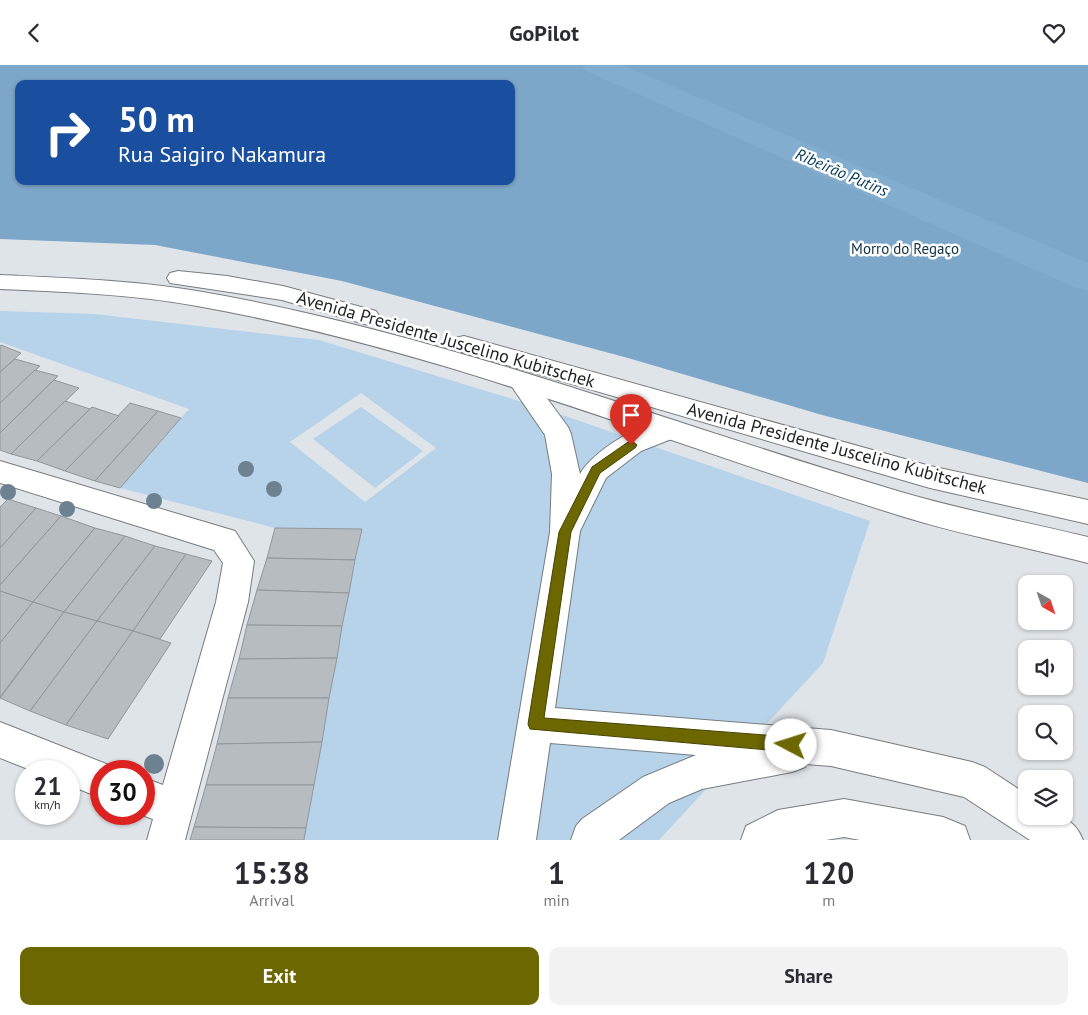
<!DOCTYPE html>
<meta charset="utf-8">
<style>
body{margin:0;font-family:"PT Sans",sans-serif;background:#f2f2f3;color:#2b2b33;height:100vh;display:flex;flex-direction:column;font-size:19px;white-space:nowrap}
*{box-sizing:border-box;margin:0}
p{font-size:16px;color:#7c7c81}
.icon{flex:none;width:28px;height:28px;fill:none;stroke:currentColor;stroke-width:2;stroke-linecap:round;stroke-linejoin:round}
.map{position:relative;height:775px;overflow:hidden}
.panel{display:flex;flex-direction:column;background:#fff;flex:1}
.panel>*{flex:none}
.hud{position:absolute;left:15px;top:15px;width:500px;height:105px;border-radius:10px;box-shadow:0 1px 4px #0004;background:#1a4fa0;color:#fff;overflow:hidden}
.needle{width:32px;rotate:140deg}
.fabs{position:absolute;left:1018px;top:510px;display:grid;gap:10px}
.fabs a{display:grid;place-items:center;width:55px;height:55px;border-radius:10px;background:#fff;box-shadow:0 1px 4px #0004;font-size:25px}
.speed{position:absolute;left:15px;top:695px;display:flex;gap:10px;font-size:25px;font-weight:700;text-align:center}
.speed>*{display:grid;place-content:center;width:65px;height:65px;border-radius:50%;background:#fff;box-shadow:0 1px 4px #0004;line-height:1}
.speed small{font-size:12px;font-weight:400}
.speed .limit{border:8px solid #d22;background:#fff;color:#111}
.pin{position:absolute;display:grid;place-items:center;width:42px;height:42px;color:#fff;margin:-51px -21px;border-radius:50% 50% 50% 0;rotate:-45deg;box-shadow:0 0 5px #0007}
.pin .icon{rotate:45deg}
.me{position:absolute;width:55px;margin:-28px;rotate:275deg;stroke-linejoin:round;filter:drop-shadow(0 0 4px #0008)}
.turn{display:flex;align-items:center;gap:18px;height:105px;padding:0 20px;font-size:22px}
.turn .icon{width:65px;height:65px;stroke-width:2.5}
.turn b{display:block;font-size:35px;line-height:42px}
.eta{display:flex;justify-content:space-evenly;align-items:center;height:85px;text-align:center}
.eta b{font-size:30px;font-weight:700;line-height:35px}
.cta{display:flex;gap:10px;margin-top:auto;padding:10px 20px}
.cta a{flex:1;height:58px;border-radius:10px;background:#6c6700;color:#fff;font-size:20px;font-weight:700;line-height:58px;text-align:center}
.cta a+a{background:#f2f2f3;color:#2b2b33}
header{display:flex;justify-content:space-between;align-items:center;height:65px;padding:0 20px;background:#fff;font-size:22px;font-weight:700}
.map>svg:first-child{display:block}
.green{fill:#b7d3e9;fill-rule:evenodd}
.forest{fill:#7da7c9;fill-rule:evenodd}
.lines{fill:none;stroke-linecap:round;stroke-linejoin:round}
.river{fill:#83adcf;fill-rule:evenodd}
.building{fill:#b7bcc0;stroke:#91969b}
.minor-casing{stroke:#777c80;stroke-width:2}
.major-casing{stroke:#777c80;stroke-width:2}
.minor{fill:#fff;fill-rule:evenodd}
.major{fill:#fff;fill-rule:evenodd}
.tree{fill:#6d8291}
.route{fill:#6c6700;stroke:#464300}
.labels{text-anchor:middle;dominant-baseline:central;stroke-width:5;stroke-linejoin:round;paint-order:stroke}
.far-park-label{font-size:15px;fill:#0f3149;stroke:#fff}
.far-water-label{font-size:16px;font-style:italic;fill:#003556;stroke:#fff}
.street-label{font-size:18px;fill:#1e2021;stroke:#fff}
</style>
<header><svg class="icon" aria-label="back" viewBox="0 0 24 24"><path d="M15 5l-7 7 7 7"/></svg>GoPilot<svg class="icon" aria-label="heart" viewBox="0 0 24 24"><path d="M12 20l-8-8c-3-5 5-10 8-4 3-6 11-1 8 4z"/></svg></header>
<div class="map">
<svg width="1088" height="775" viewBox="0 0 1088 775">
<rect width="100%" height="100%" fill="#dfe4e9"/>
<g class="green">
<path d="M0 246 95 249 319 275 545 344 870 456 823 598 659 775H304L342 561 362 464 275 463 120 423 189 344 0 277ZM361 328 436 383 365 437 290 377Z"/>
<path d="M361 342 423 386 375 423 313 374Z"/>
</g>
<path class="forest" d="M0 0H1088V418L822 350 628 293 342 216 155 180 0 174ZM19 19H511V116H19Z"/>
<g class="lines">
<path class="river" d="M582 0H622L1088 198V226L1074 222 586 6Z"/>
</g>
<g class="building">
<path d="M1 280 21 288 0 307V281Z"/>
<path d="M15 294 40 301 0 338V307Z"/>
<path d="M35 305 58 311 0 368V338Z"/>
<path d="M54 315 79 323 11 389 0 385V368Z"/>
<path d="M65 336 90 344 37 396 11 389Z"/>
<path d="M130 338 158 346 95 416 65 406Z"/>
<path d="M92 342 119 351 65 406 37 396Z"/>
<path d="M158 346 181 353 120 423 95 416Z"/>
<path d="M8 434 36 443 0 483V442Z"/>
<path d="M36 443 61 451 0 520V483Z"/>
<path d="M61 451 95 463 33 537 0 526V520Z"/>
<path d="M95 463 125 471 64 547 33 537Z"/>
<path d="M275 463 362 464 355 495 267 493Z"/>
<path d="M125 471 155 481 97 556 64 547Z"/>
<path d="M155 481 186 489 133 566 97 556Z"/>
<path d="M186 489 212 496 160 574 133 566Z"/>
<path d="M267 493 355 495 349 528 257 525Z"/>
<path d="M257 525 349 528 342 561 247 560Z"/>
<path d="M0 526 33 537 0 578Z"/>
<path d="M33 537 64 547 0 632V578Z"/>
<path d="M64 547 97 556 30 646 0 633Z"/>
<path d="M97 556 133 566 66 660 30 646Z"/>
<path d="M247 560 342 561 337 593 239 594Z"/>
<path d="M133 566 171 578 108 674 66 660Z"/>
<path d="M337 593 329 633H228L239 594Z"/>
<path d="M228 633H329L322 677 217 679Z"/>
<path d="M322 677 314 720H206L217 679Z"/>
<path d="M206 720H314L306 763 194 762Z"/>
<path d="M194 762 306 763 304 775H190Z"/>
</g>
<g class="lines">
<defs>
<g id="minor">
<path d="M521 307 530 310 568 362 571 369 580 409C593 385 653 348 679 357L683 364 679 371 641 386 606 413 580 466 555 643 831 665 972 697 985 702 1026 729V751C1053 751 1071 746 1083 775H1030L964 732 831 701 806 699 805 702 792 707 702 724 669 738 619 775H571L576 761 582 754 643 712 696 690 550 678 536 775H498L550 467 552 409 545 370 508 316 512 310Z"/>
<path d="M0 396 235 466 254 496 248 537 185 775H147L153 754 139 749H144V713L163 720 216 537 223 498 214 485 0 418Z"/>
<path d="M0 657 114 702 116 706H101V733L69 720V706H33L0 693Z"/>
<path d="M844 734 943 752 965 761 970 775H860L844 772 826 775H741L746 761 778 745Z"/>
</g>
<g id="major">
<path d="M178 206 227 211 283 221 376 246 380 252 376 258 368 260 282 235 170 218 167 213 170 208Z"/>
<path d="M0 210C66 213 132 215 197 226 438 267 668 358 901 427 962 445 1026 457 1088 472V498C1026 482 962 470 901 451 668 379 439 284 197 241 132 229 66 227 0 224Z"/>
<path d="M464 271 930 401 1088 435V459L930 423 455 285 452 279 455 273Z"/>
</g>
</defs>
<use href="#minor" class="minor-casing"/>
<use href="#major" class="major-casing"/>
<use href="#minor" class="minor"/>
<use href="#major" class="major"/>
</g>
<g class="tree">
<circle cx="246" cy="404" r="8"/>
<circle cx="274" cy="424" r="8"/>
<circle cx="8" cy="427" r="8"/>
<circle cx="154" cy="436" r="8"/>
<circle cx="67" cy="444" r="8"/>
<circle cx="154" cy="699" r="10"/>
</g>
<path class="route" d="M631 375 637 380 635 383 600 408 571 467 544 653 791 672 796 674 799 680 796 685 791 687 530 664 528 659 559 467 592 402Z"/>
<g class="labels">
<g class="far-park-label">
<text x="905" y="183">Morro do Regaço</text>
</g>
<g class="far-water-label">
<text transform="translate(842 107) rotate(23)">Ribeirão Putins</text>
</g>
<g class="street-label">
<text transform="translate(446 274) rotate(16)">Avenida Presidente Juscelino Kubitschek</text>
<text transform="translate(837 383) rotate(15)">Avenida Presidente Juscelino Kubitschek</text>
</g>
</g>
</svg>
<div class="fabs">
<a><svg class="needle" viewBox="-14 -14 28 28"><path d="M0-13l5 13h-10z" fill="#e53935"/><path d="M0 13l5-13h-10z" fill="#7c7c81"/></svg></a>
<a><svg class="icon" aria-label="sound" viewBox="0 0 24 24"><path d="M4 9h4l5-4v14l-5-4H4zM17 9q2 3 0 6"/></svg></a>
<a><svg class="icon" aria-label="search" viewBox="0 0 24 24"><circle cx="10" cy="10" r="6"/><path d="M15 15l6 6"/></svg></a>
<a><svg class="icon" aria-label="layers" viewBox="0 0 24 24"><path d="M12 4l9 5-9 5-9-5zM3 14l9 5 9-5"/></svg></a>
</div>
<div class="speed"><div>21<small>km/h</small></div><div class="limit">30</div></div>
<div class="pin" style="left:631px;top:380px;background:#d93025"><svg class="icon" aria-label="arrive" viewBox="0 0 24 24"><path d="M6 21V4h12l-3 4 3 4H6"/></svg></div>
<svg class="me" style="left:791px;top:680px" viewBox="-20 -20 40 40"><circle r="19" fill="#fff"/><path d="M0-13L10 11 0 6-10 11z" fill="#6c6700"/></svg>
<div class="hud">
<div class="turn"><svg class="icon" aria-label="right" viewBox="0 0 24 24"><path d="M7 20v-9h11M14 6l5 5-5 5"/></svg><div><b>50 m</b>Rua Saigiro Nakamura</div></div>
</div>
</div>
<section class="panel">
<div class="eta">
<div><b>15:38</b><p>Arrival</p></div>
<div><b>1</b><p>min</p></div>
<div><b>120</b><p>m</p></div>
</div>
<div class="cta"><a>Exit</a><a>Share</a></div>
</section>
